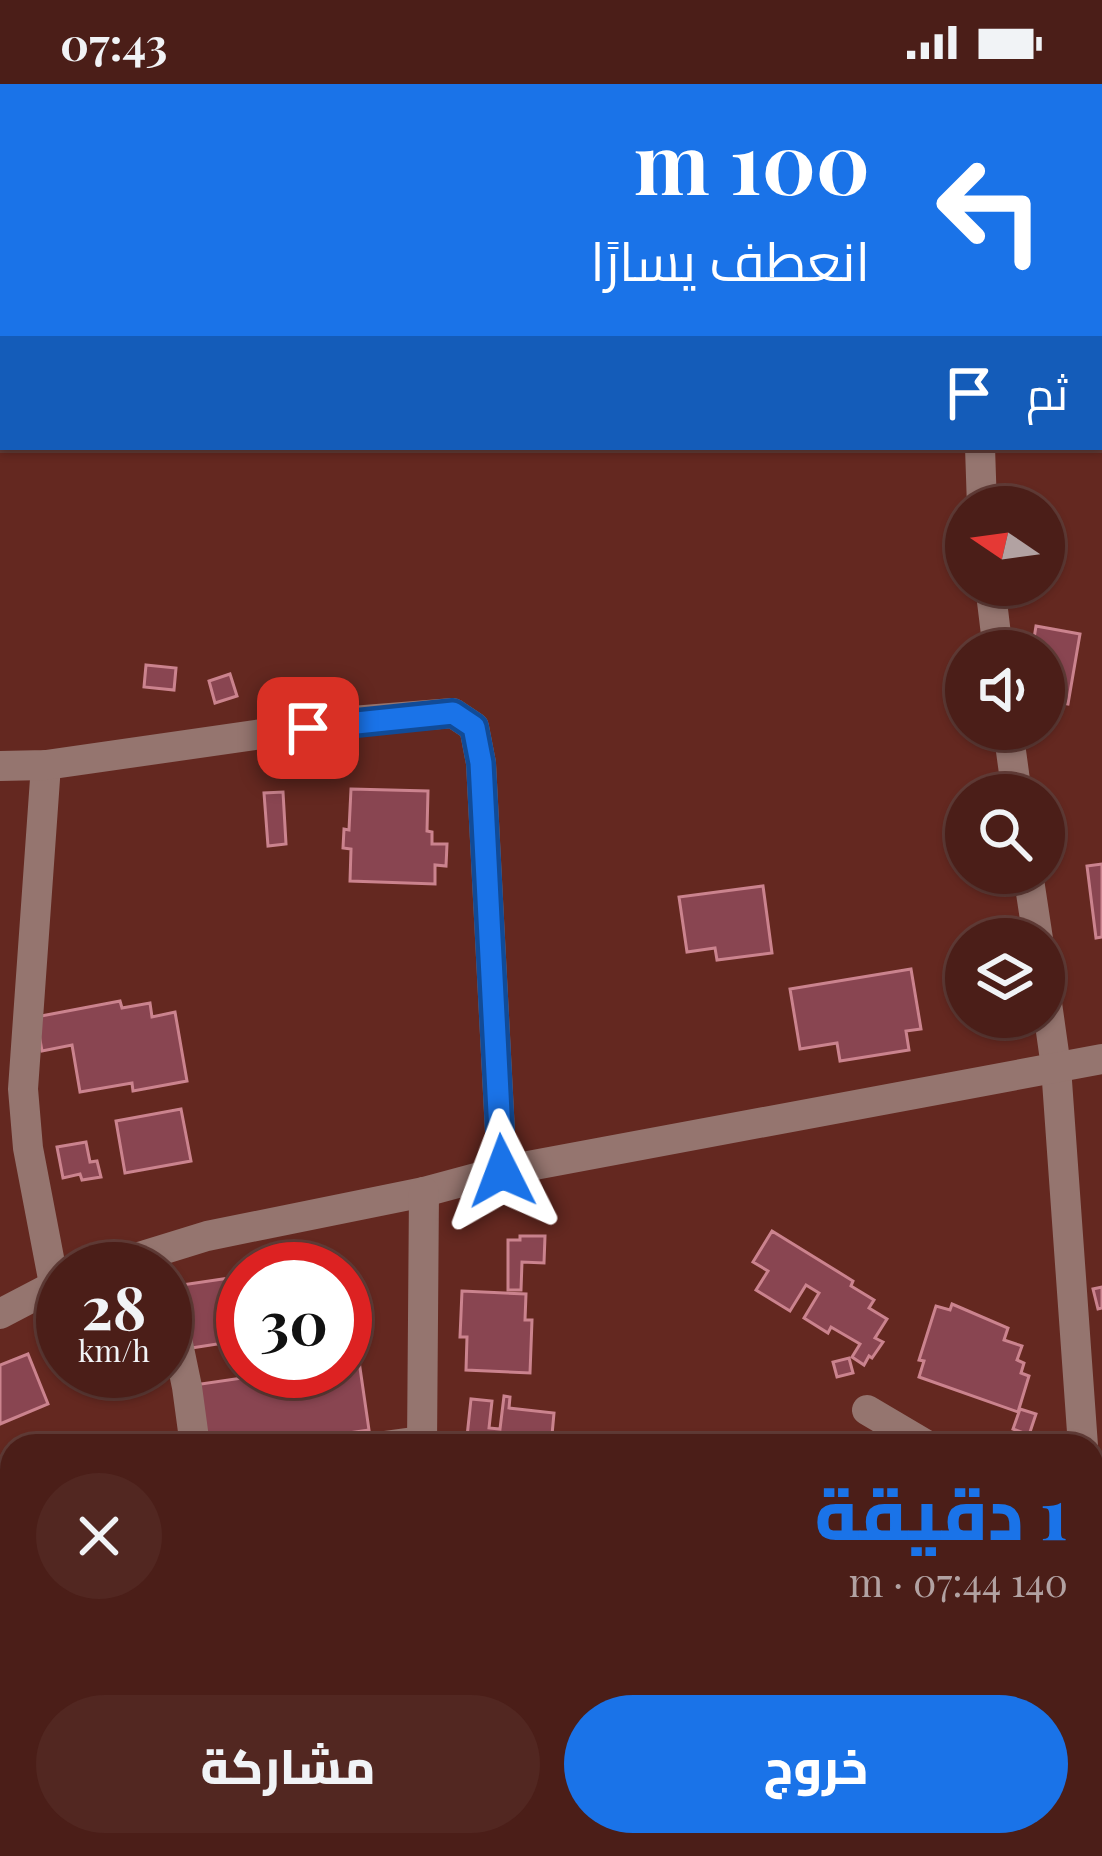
<!DOCTYPE html>
<html lang="ar">
<meta charset="utf-8">
<style>
body{margin:0;font-family:"Playfair Display",Cairo,serif;background:#522721;color:#f1f3f6;direction:rtl;height:100vh;display:flex;flex-direction:column;font-size:45px;white-space:nowrap}
*{box-sizing:border-box;margin:0}
p{font-size:39px;color:#b2a2a2}
.icon{flex:none;width:66px;height:66px;fill:none;stroke:currentColor;stroke-width:2;stroke-linecap:round;stroke-linejoin:round}
.map{position:relative;flex:1;overflow:hidden;direction:ltr}
.sheet{position:absolute;left:0px;top:1350px;width:1104px;height:423px;display:flex;flex-direction:column;background:#4b1e18;border-radius:36px 36px 0 0;box-shadow:0 3px 9px #0004,0 0 0 3px #623c37;direction:rtl}
.sheet>*{flex:none}
.guide{position:absolute;left:0px;top:0px;width:1104px;height:366px;box-shadow:0 3px 9px #0004,0 0 0 3px #623c37;direction:rtl;background:#1a73e8;color:#fff;overflow:hidden}
.needle{width:78px;rotate:283deg}
.fabs{position:absolute;left:945px;top:402px;display:grid;gap:24px}
.fabs a{display:grid;place-items:center;width:120px;height:120px;border-radius:50%;background:#4b1e18;box-shadow:0 3px 9px #0004,0 0 0 3px #623c37;font-size:60px}
.speed{position:absolute;left:36px;top:1158px;display:flex;gap:24px;font-size:60px;font-weight:700;text-align:center}
.speed>*{display:grid;place-content:center;width:156px;height:156px;border-radius:50%;background:#4b1e18;box-shadow:0 3px 9px #0004,0 0 0 3px #623c37;line-height:1}
.speed small{font-size:30px;font-weight:400}
.speed .limit{border:18px solid #d22;background:#fff;color:#111}
.pin{position:absolute;display:grid;place-items:center;width:102px;height:102px;color:#fff;margin:-51px;border-radius:24px;box-shadow:0 6px 18px #0006}
.me{position:absolute;width:132px;margin:-66px;rotate:357deg;stroke-linejoin:round;filter:drop-shadow(0 0 9px #0008)}
.turn{display:flex;align-items:center;gap:42px;height:252px;padding:0 36px;font-size:54px}
.turn .icon{width:156px;height:156px;stroke-width:2.5}
.turn b{display:block;font-size:84px;line-height:102px}
.then{display:flex;align-items:center;height:114px;padding:0 36px;background:#0003;gap:24px;font-size:45px}
.round{display:grid;place-items:center;flex:none;width:126px;height:126px;border-radius:63px;background:#522721}
.headline{display:flex;align-items:center;justify-content:space-between;height:204px;padding:0 36px}
h1{font-size:72px;font-weight:800;line-height:90px;color:#1a73e8}
.cta{display:flex;gap:24px;margin-top:auto;padding:24px 36px}
.cta a{flex:1;height:138px;border-radius:72px;background:#1a73e8;color:#fff;font-size:48px;font-weight:800;line-height:138px;text-align:center}
.cta a+a{background:#522721;color:#f1f3f6}
.status{display:flex;justify-content:space-between;align-items:center;height:84px;padding:0 60px;background:#4b1e18;direction:ltr}
.status svg{height:33px;fill:currentColor}
.map>svg:first-child{display:block}
.building{fill:#894551;stroke:#cb838e;stroke-width:3}
.lines{fill:none;stroke-linecap:round;stroke-linejoin:round}
.minor{stroke:#95756f;stroke-width:30}
.route-casing{stroke:#114b97;stroke-width:30}
.route{stroke:#1a73e8;stroke-width:21}
</style>
<div class="status"><b>07:43</b><svg viewBox="0 0 49 12"><path d="M0 12V9h3v3zM5 12V6h3v6zM10 12V3h3v9zM15 12V0h3v12zM26 1h20v11H26zM47 4h2v5h-2z"/></svg></div>
<div class="map">
<svg width="1102" height="1772" viewBox="0 0 1102 1772">
<rect width="100%" height="100%" fill="#642820"/>
<g class="building">
<path d="M1036 542 1080 550 1068 620 1044 616V567H1032Z"/>
<path d="M146 581 176 584 174 606 144 603Z"/>
<path d="M230 590 237 612 215 619 209 597Z"/>
<path d="M351 705 428 707 427 747 432 748V760H447L446 782 435 781V800L350 797 351 765 343 764 344 745 349 746Z"/>
<path d="M283 708 286 760 268 762 264 709Z"/>
<path d="M1102 780V853L1096 854 1087 782Z"/>
<path d="M763 802 772 869 717 876 715 864 687 868 679 813Z"/>
<path d="M911 885 921 945 906 947 909 966 840 977 837 959 800 965 790 905Z"/>
<path d="M120 917 122 924 150 919 152 933 175 928 187 997 133 1007 132 999 80 1008 72 961 42 967 36 933Z"/>
<path d="M181 1025 191 1077 125 1089 116 1037Z"/>
<path d="M86 1058 90 1078 97 1077 101 1093 82 1096 80 1090 63 1094 57 1063Z"/>
<path d="M772 1147 853 1197 851 1202 874 1216 869 1224 887 1235 875 1254 883 1258 872 1274 869 1272 864 1281 852 1273 860 1260 831 1243 828 1249 804 1234 819 1209 806 1201 790 1227 756 1206 768 1187 753 1178Z"/>
<path d="M520 1152H545L544 1179 522 1178 521 1206H508V1156H520Z"/>
<path d="M243 1192V1256L185 1265 175 1202Z"/>
<path d="M1102 1203V1224L1098 1225 1093 1205Z"/>
<path d="M462 1207 526 1210 525 1236H532L530 1289 466 1286 467 1253H460Z"/>
<path d="M952 1220 1008 1244 1004 1256 1022 1262 1017 1276 1024 1279 1021 1289 1029 1292 1018 1328 919 1293 924 1277 919 1276 936 1222 950 1226Z"/>
<path d="M28 1270 48 1320 0 1340V1281Z"/>
<path d="M849 1274 853 1289 837 1293 833 1278Z"/>
<path d="M359 1277 369 1346 260 1362H202L194 1301 291 1287H345V1279Z"/>
<path d="M73 1287H125L77 1302Z"/>
<path d="M504 1312 510 1313 509 1324 554 1329 551 1362H466L471 1315 492 1317 489 1344 500 1345Z"/>
<path d="M1020 1325 1036 1330 1029 1351 1013 1345Z"/>
<path d="M63 1761H77L81 1772H59L56 1763Z"/>
</g>
<g class="lines">
<g class="minor">
<path d="M541 3V0"/>
<path d="M1101 350H1102"/>
<path d="M980 363 982 423"/>
<path d="M990 501 998 567"/>
<path d="M1008 645 1017 711"/>
<path d="M46 681 23 1005 28 1064 54 1200"/>
<path d="M0 682 46 681 352 637 453 629 474 643 481 679 502 1087"/>
<path d="M1028 789 1038 855"/>
<path d="M1044 898 1056 983 1083 1362"/>
<path d="M100 1185 207 1152 424 1108 502 1087 1102 975"/>
<path d="M165 1197 187 1303 195 1362"/>
<path d="M0 1230 63 1197"/>
<path d="M867 1326 928 1362"/>
<path d="M384 1362 421 1357"/>
<path d="M422 1362 424 1108"/>
<path d="M1092 1431 1102 1510"/>
</g>
</g>
<g class="lines">
<defs>
<path id="route" d="M308 644 453 629 474 643 481 679 502 1087"/>
</defs>
<use href="#route" class="route-casing"/>
<use href="#route" class="route"/>
</g>
</svg>
<div class="fabs">
<a><svg class="needle" viewBox="-14 -14 28 28"><path d="M0-13l5 13h-10z" fill="#e53935"/><path d="M0 13l5-13h-10z" fill="#b2a2a2"/></svg></a>
<a><svg class="icon" aria-label="sound" viewBox="0 0 24 24"><path d="M4 9h4l5-4v14l-5-4H4zM17 9q2 3 0 6"/></svg></a>
<a><svg class="icon" aria-label="search" viewBox="0 0 24 24"><circle cx="10" cy="10" r="6"/><path d="M15 15l6 6"/></svg></a>
<a><svg class="icon" aria-label="layers" viewBox="0 0 24 24"><path d="M12 4l9 5-9 5-9-5zM3 14l9 5 9-5"/></svg></a>
</div>
<div class="speed"><div>28<small>km/h</small></div><div class="limit">30</div></div>
<div class="pin" style="left:308px;top:644px;background:#d93025"><svg class="icon" aria-label="arrive" viewBox="0 0 24 24"><path d="M6 21V4h12l-3 4 3 4H6"/></svg></div>
<svg class="me" style="left:502px;top:1087px" viewBox="-20 -20 40 40"><path d="M0-17L14 15 0 8-14 15z" fill="#1a73e8" stroke="#fff" stroke-width="4"/></svg>
<div class="guide">
<div class="turn"><svg class="icon" aria-label="left" viewBox="0 0 24 24"><path d="M17 20v-9H6M10 6l-5 5 5 5"/></svg><div><b>100 m</b>انعطف يسارًا</div></div>
<div class="then">ثم<svg class="icon" aria-label="arrive" viewBox="0 0 24 24"><path d="M6 21V4h12l-3 4 3 4H6"/></svg></div>
</div>
<section class="sheet">
<div class="headline"><div><h1>1 دقيقة</h1><p>140 m · 07:44</p></div><a class="round"><svg class="icon" aria-label="close" viewBox="0 0 24 24"><path d="M6 6l12 12M18 6L6 18"/></svg></a></div>
<div class="cta"><a>خروج</a><a>مشاركة</a></div>
</section>
</div>
